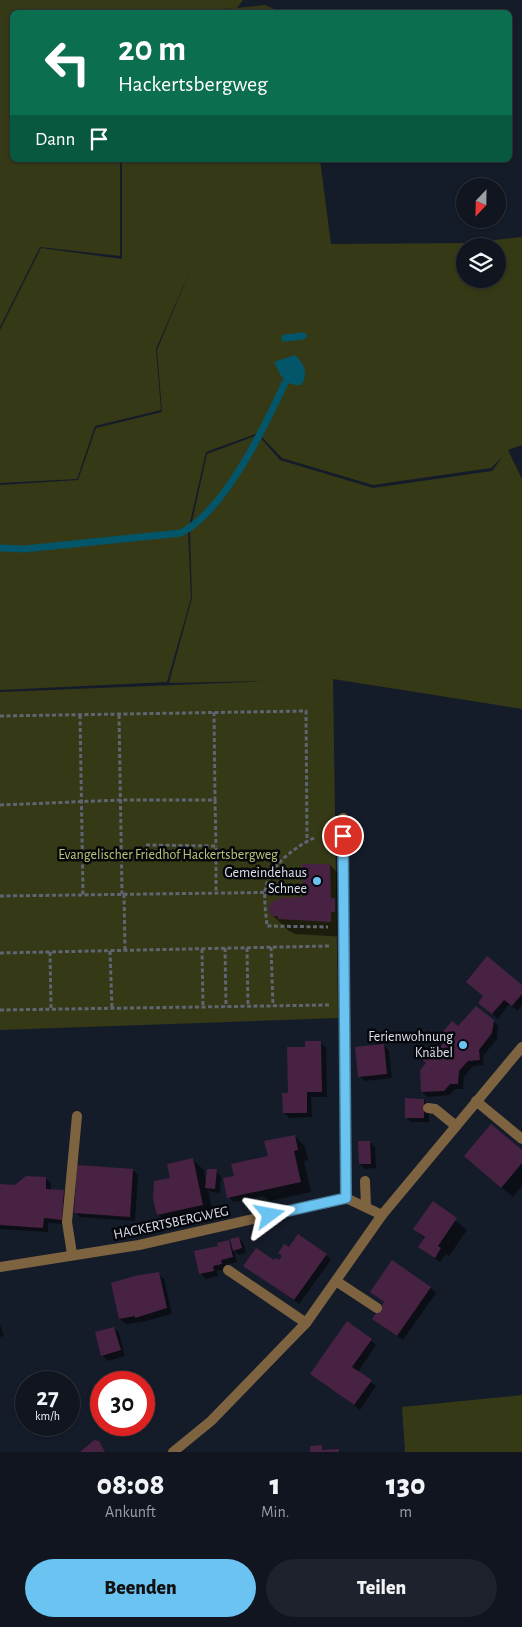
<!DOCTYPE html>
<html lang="de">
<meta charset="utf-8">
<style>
body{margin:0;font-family:"Alegreya Sans",sans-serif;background:#1e222c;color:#f1f3f6;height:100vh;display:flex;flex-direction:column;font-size:19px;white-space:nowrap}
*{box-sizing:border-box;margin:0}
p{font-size:16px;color:#9c9fa4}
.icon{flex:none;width:28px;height:28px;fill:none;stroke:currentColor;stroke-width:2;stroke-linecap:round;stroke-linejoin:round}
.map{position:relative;height:1452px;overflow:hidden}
.side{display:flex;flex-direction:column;background:#10151f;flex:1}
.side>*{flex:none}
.banner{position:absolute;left:10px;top:10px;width:502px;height:152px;border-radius:8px;box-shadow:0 1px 4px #0004,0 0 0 1px #30343d;background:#0b6e4f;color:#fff;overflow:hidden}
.needle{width:32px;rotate:202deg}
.fabs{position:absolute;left:456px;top:178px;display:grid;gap:10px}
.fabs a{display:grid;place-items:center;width:50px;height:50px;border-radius:50%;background:#10151f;box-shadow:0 1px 4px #0004,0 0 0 1px #30343d;font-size:25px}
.speed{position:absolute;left:15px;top:1371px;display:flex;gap:10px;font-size:25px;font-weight:700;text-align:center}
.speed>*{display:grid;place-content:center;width:65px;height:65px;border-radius:50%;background:#10151f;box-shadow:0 1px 4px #0004,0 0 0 1px #30343d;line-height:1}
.speed small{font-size:12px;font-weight:400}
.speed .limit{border:8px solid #d22;background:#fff;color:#111}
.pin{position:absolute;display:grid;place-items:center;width:42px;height:42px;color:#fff;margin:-21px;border:2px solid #fff;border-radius:50%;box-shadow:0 1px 5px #0007}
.me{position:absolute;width:55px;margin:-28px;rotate:77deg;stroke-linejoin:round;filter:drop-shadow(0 0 4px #0008)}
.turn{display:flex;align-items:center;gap:18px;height:105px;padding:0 25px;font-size:22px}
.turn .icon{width:65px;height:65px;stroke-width:2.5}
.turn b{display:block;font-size:35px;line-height:42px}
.then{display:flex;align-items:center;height:48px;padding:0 25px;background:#0003;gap:10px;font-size:19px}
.eta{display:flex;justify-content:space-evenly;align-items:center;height:85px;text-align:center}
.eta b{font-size:30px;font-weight:800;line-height:35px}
.action{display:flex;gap:10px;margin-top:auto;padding:10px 25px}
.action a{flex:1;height:58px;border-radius:30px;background:#6bc3f2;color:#111;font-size:20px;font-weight:800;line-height:58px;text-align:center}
.action a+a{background:#1e222c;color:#f1f3f6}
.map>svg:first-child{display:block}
.green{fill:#363916;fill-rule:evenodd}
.water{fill:#03566a}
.shadow{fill:#0007}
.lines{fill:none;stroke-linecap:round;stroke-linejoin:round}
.stream{stroke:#03566a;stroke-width:7}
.building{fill:#482243}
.path{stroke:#5f6571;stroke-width:3;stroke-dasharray:4 2.5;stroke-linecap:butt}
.service{stroke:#7e6340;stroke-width:10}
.minor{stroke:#7e6340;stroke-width:10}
.route-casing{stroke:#467f9d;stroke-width:12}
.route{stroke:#6bc3f2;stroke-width:9}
.poi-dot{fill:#6bc3f2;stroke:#05070c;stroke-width:2}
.labels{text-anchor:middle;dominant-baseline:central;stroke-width:5;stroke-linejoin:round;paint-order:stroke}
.park-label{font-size:14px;fill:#bec775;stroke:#05070c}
.poi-label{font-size:14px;fill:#dbe0e9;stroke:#05070c;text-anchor:end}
.street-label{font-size:14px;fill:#dbe0e9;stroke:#05070c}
</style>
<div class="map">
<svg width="522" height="1452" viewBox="0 0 522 1452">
<rect width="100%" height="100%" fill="#151c29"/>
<g class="green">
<path d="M0 0H243L237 8 265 5 281 12H202L232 8 194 12H12V160H120V256L40 247 0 327Z"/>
<path d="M122 160H320L331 244 469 243 522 237V445L508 450 522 479V709L333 679 338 1018 0 1030V692L275 681 169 683 192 598 190 531 207 454 258 435 280 460 373 488 492 471 503 456 491 468 373 485 282 458 258 433 206 452 188 531 191 598 167 682 0 690V485L78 480 96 428 162 412 157 350 192 266 156 349 161 410 95 426 77 479 0 483V330L41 248 122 259ZM465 246H498V279H465Z"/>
<path d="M522 1395V1452H405L402 1407Z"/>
</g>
<path class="water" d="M295 355C304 363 309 375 301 385 284 386 281 376 274 362Z"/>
<g class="shadow">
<path d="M330 865 345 880 346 911 350 915V927H346V937L295 934 289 931 273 916 304 899Z"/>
<path d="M522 986V1005L518 1011 509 1004 498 1019 485 1008Z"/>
<path d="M493 1021 498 1026 497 1039 483 1056 484 1065 473 1066 464 1077 463 1089H455L450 1095 427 1097 422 1092 437 1052 458 1028Z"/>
<path d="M321 1043 326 1048 327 1097H311L312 1117 289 1118 284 1112 289 1094Z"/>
<path d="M384 1045 389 1051 392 1078 365 1081 359 1076Z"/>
<path d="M424 1100 429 1105V1122H411L406 1117Z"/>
<path d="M295 1136 305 1147 308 1160 304 1161 311 1192 270 1201 264 1196 234 1202 228 1197 235 1177 269 1157Z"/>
<path d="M370 1142 375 1147 376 1168 365 1169 360 1164Z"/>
<path d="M522 1152V1186L513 1197 477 1167Z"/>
<path d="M193 1160 204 1170 206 1182 216 1171 221 1176 220 1193 211 1192 208 1189 213 1215 169 1225 158 1214 171 1179Z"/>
<path d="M133 1170 138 1175 135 1221 80 1217 75 1212Z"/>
<path d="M46 1178 51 1184V1191L64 1192 69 1197 67 1224 48 1223V1232L0 1229V1185L16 1186Z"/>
<path d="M433 1203 467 1230 449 1256 446 1254 440 1262 420 1247 425 1239 415 1229Z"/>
<path d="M239 1238 244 1244 246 1253 239 1255 234 1251 237 1262 226 1265V1269L217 1271 218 1276 206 1279 201 1274 196 1252 219 1247 228 1241 233 1246Z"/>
<path d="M289 1248 326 1255 331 1260 299 1304 245 1266 279 1262Z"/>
<path d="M158 1274 164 1279 172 1314 142 1322 126 1324 120 1319Z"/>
<path d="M431 1288 436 1293 403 1340 379 1324 385 1303 371 1292Z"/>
<path d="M0 1324 4 1336 0 1337Z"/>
<path d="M114 1328 119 1333 125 1356 108 1361 102 1355Z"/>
<path d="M371 1340 376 1345 358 1372 376 1386 360 1410 311 1374Z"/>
</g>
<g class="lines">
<g class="stream">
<path d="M285 338 303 336"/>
<path d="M0 548 24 549 181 533C225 510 264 428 285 383"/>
</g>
</g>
<g class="building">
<path d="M302 864H330L331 898H335V912H331V922L278 919V916H272L269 912V906L272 901H278V898L303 897Z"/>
<path d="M487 956 522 985V994L512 1006 504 1000 492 1014 478 1003 483 996 466 982Z"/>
<path d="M476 1006 494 1020 492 1033 479 1050 480 1060 468 1061 459 1071 458 1084H450L444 1091 421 1092 420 1070 426 1063 420 1058 431 1046 437 1051 446 1040 440 1035 452 1021 458 1026Z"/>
<path d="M305 1041H321L322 1092H307V1113H283L282 1093H288L287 1047H305Z"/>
<path d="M384 1044 387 1074 358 1077 355 1047Z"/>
<path d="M405 1098 424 1099V1118H405Z"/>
<path d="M491 1124 522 1150V1163L501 1188 464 1156Z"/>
<path d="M295 1135 298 1150 294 1151 301 1182 227 1198 223 1178 234 1176 231 1164 268 1156 264 1141Z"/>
<path d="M358 1141H370L371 1164H359Z"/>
<path d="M193 1158 203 1205 157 1215 153 1199 154 1181 170 1178 167 1164Z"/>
<path d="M77 1165 133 1169 130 1217 74 1213Z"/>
<path d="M207 1169H217L215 1189 205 1188Z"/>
<path d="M26 1176 46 1177V1189L64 1190 62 1220 44 1218 43 1228 0 1225V1184L15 1185Z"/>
<path d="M433 1201 457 1218 438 1246 441 1248 435 1258 418 1247 425 1237 413 1229Z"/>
<path d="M298 1234 327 1254 294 1300 243 1266 256 1248 274 1260 275 1258 279 1260 282 1256 278 1253 284 1244 289 1247Z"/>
<path d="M239 1237 242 1248 233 1251 230 1239Z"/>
<path d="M229 1240 233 1257 221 1260 222 1264 213 1266 214 1271 199 1274 194 1251 218 1246 217 1243Z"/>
<path d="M392 1260 431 1287 397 1336 372 1319 384 1302 370 1292Z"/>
<path d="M159 1272 167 1308 135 1318V1316L119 1319 111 1283 134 1276Z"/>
<path d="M347 1321 372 1339 352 1367 372 1380 354 1405 310 1374Z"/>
<path d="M114 1327 121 1350 101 1356 95 1332Z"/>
<path d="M94 1440 99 1441 105 1452H80Z"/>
<path d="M322 1445V1450L339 1449V1452H310V1446Z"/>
</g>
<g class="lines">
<g class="path">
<path d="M80 715 83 895"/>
<path d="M119 715 122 894"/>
<path d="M0 716 306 711 307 841"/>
<path d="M215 800 216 846"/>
<path d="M0 805 120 800H215L214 711"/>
<path d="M314 838C293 848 268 867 265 891 264 902 266 915 267 926L328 927"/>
<path d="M146 845 216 846V892"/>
<path d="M124 894 125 950"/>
<path d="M0 896 301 892"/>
<path d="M271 947 273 1006"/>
<path d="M225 948 226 1007"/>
<path d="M247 948 248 1006"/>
<path d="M202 949 203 1007"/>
<path d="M110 951 112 1009"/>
<path d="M50 952 51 1009"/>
<path d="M0 953 329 946"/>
<path d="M0 1010 329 1005"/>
</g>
<g class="service">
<path d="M476 1101 522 1139"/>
<path d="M428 1108 435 1109 456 1126"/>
<path d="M365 1181 366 1207"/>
<path d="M72 1254 67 1222 77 1116"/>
<path d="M228 1270 306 1323"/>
<path d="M336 1281 377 1308"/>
</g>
<g class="minor">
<path d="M343 818 346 1198"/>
<path d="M0 1267 139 1245 346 1198 382 1215"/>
<path d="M173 1452 211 1421 306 1323 382 1215 522 1047"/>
</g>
</g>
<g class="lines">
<defs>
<path id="route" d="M270 1215 346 1198 343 836"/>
</defs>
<use href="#route" class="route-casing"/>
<use href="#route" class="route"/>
</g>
<g class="poi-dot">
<circle cx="317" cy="881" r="5"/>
<circle cx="463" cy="1045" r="5"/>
</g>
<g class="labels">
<g class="park-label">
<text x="168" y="855">Evangelischer Friedhof Hackertsbergweg</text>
</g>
<g class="poi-label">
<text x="307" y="873">Gemeindehaus<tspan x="307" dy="16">Schnee</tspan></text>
<text x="453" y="1037">Ferienwohnung<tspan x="453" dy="16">Knäbel</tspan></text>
</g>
<g class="street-label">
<text transform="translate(171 1223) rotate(-12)">HACKERTSBERGWEG</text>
</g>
</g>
</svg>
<div class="fabs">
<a><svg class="needle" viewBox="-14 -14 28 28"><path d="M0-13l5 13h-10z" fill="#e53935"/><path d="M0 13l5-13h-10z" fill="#9c9fa4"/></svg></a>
<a><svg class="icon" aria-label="layers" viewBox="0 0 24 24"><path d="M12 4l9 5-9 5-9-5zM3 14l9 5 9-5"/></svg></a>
</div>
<div class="speed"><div>27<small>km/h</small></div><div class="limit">30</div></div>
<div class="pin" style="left:343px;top:836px;background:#d93025"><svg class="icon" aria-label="arrive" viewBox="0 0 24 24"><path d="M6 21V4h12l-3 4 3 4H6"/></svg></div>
<svg class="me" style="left:270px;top:1215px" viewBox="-20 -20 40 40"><path d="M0-17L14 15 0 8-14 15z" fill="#6bc3f2" stroke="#fff" stroke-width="4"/></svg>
<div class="banner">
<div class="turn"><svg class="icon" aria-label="left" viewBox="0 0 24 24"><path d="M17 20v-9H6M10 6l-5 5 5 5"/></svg><div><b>20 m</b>Hackertsbergweg</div></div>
<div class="then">Dann<svg class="icon" aria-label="arrive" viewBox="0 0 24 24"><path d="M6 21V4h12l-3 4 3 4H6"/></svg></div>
</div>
</div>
<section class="side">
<div class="eta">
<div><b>08:08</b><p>Ankunft</p></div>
<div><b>1</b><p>Min.</p></div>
<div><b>130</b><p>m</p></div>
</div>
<div class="action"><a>Beenden</a><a>Teilen</a></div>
</section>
